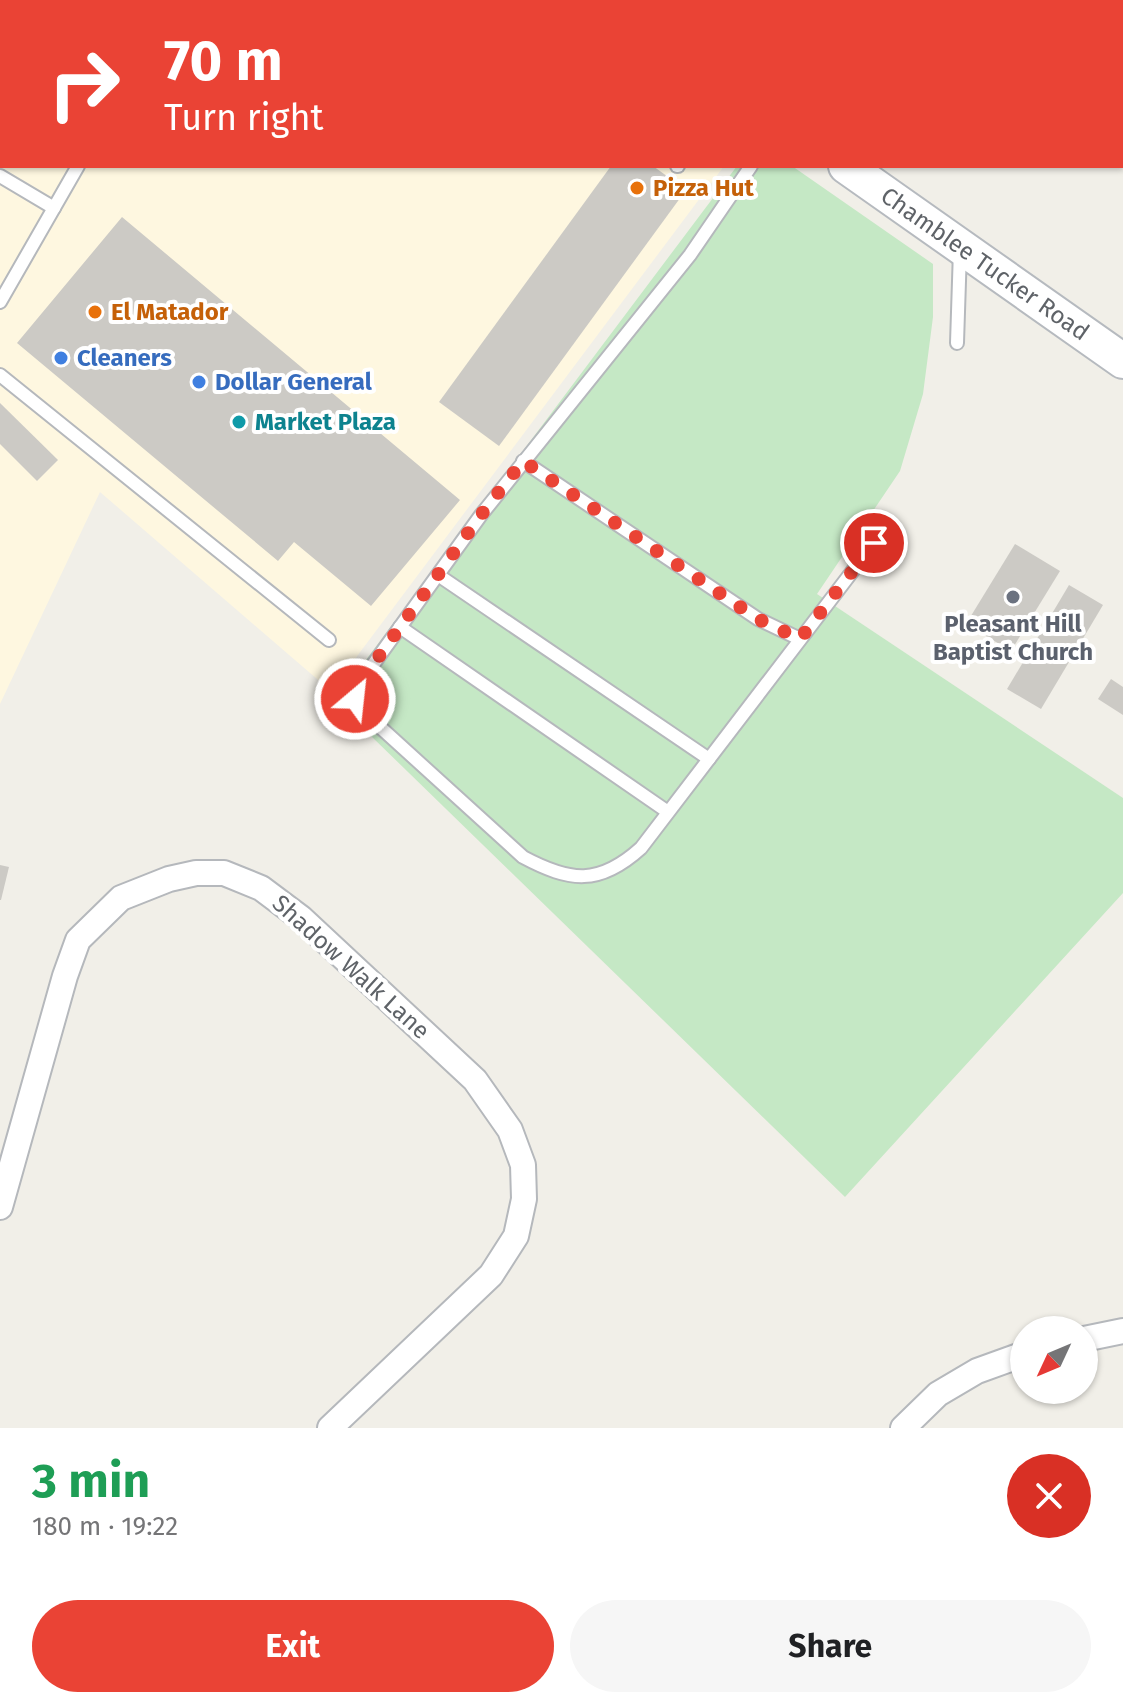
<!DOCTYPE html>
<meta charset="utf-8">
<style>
body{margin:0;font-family:"Fira Sans",sans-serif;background:#f6f6f6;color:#202124;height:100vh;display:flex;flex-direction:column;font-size:30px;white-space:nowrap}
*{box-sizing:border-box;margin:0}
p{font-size:26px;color:#757577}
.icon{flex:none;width:44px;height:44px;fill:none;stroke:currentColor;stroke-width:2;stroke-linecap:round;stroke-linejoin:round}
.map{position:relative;height:1428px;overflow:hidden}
.side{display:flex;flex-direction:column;background:#fff;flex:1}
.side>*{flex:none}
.banner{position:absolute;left:0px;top:0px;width:1124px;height:168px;box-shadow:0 2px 6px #0004;background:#ea4335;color:#fff;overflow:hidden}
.needle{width:52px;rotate:226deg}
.tools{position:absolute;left:1010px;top:1316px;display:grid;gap:16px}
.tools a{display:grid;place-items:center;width:88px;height:88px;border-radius:50%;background:#fff;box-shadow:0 2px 6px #0004;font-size:40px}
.pin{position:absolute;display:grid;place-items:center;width:68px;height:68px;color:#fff;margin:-34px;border:4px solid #fff;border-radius:50%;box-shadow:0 2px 8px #0007}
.me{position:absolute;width:88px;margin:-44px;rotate:28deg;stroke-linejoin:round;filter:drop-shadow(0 0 6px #0008)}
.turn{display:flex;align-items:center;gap:28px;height:168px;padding:0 32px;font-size:36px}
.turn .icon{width:104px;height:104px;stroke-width:2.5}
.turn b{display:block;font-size:56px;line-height:68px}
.round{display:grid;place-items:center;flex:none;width:84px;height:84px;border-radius:42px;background:#f6f6f6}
.summary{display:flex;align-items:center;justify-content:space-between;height:136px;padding:0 32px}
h1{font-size:48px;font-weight:700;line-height:60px;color:#1e9e55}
.action{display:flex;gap:16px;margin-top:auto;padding:16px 32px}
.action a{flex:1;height:92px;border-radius:48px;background:#ea4335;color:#fff;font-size:32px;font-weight:700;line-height:92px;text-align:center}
.action a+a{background:#f6f6f6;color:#202124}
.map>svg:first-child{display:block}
.commercial{fill:#fef7e0}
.green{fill:#c5e8c5}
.building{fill:#cccac5}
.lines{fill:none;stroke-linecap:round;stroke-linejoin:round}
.service-casing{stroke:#b5b8bc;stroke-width:16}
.minor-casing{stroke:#b5b8bc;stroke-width:28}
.secondary-casing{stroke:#b6babf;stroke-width:38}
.service{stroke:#fff;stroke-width:12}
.minor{stroke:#fff;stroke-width:24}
.secondary{stroke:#fff;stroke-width:34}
.route{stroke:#ea4335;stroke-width:14;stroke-dasharray:0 25.2}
.food-dot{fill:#e8710a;stroke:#fff;stroke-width:3}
.shop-dot{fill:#3f7fe0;stroke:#fff;stroke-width:3}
.culture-dot{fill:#0f9aa8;stroke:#fff;stroke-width:3}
.worship-dot{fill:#6b7280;stroke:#fff;stroke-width:3}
.labels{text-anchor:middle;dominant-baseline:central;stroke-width:8;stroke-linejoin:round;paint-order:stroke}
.food-label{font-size:24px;font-weight:bold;fill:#c56008;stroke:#fff;text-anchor:start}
.street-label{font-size:24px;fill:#5f6368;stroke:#fff}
.shop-label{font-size:24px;font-weight:bold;fill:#366cbe;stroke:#fff;text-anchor:start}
.culture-label{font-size:24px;font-weight:bold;fill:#0d838f;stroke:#fff;text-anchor:start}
.worship-label{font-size:24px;font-weight:bold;fill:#5b616d;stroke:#fff}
</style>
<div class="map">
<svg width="1123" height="1428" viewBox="0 0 1123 1428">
<rect width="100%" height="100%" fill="#f1efe8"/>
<path class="commercial" d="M0 0H817L2 2V166H724L331 691 100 492 0 704Z"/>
<path class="green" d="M737 166H792L933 264V317L923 394 900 471 817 594 1123 798V893L845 1197 335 701Z"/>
<g class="building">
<path d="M611 166H653L686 190 499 446 439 402Z"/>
<path d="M122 217 460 500 371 606 294 542 278 561 17 343Z"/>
<path d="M0 403 58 460 37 481 0 444Z"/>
<path d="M1015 544 1060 571 1011 651 966 624Z"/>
<path d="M1069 585 1103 605 1041 709 1007 689Z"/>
<path d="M1111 679 1123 687V715L1098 699Z"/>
<path d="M0 865 9 867 1 900H0Z"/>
</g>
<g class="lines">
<defs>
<g id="service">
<path d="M158 2 159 0"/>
<path d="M292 2 293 0"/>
<path d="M536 2 537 0"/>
<path d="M679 2 680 0"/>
<path d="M677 166H678"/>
<path d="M751 166 690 255 481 515 359 684 355 699 369 717 523 857C570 882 599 886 641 848L874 543"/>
<path d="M0 176 54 208"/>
<path d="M0 302 78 166"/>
<path d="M957 343 960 250"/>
<path d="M0 375 329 640"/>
<path d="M523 461 758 619 800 639"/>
<path d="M438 575 709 759"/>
<path d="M400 627 668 812"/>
</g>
<g id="minor">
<path d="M0 1207 65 976 78 940 121 898 169 879 196 873H224L261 888 301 918 475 1080 510 1130 523 1165 524 1199 516 1236 491 1275 330 1428"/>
<path d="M1084 1339 1123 1331"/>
<path d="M903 1428 938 1394 977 1371 1024 1354"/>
</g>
<g id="secondary">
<path d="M610 0 613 2"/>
<path d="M44 2 46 0"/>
<path d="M0 77 2 73"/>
<path d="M846 166 1123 361"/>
</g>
</defs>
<use href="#service" class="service-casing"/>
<use href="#minor" class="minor-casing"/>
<use href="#secondary" class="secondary-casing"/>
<use href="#service" class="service"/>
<use href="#minor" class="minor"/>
<use href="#secondary" class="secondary"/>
</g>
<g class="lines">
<path class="route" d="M355 699 359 684 481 515 523 461 758 619 800 639 874 543"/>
</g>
<g class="food-dot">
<circle cx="637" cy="188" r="8"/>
<circle cx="95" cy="312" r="8"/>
</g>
<g class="shop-dot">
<circle cx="61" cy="358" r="8"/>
<circle cx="199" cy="382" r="8"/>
</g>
<circle class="culture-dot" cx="239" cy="422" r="8"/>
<circle class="worship-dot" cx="1013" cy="597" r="8"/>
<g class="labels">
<g class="food-label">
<text x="653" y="188">Pizza Hut</text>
<text x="111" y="312">El Matador</text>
</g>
<g class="street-label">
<text transform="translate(985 264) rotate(35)">Chamblee Tucker Road</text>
<text transform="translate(351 967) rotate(42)">Shadow Walk Lane</text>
</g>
<g class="shop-label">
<text x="77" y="358">Cleaners</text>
<text x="215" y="382">Dollar General</text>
</g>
<g class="culture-label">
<text x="255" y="422">Market Plaza</text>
</g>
<g class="worship-label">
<text x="1013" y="624">Pleasant Hill<tspan x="1013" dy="28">Baptist Church</tspan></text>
</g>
</g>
</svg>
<div class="tools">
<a><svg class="needle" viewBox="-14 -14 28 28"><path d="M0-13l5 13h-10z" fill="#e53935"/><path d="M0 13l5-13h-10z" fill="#757577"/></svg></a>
</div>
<div class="pin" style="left:874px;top:543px;background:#d93025"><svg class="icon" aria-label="arrive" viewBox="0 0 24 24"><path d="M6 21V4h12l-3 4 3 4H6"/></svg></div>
<svg class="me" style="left:355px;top:699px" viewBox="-20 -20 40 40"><circle r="17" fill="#ea4335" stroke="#fff" stroke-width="3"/><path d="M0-11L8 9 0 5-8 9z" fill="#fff"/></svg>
<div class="banner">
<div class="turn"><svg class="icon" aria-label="right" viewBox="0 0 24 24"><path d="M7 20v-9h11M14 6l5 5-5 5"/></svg><div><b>70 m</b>Turn right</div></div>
</div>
</div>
<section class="side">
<div class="summary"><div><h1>3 min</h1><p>180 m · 19:22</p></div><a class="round" style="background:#d93025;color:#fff"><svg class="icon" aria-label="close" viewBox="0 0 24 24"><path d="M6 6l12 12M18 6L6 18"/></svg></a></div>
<div class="action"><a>Exit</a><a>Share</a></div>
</section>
